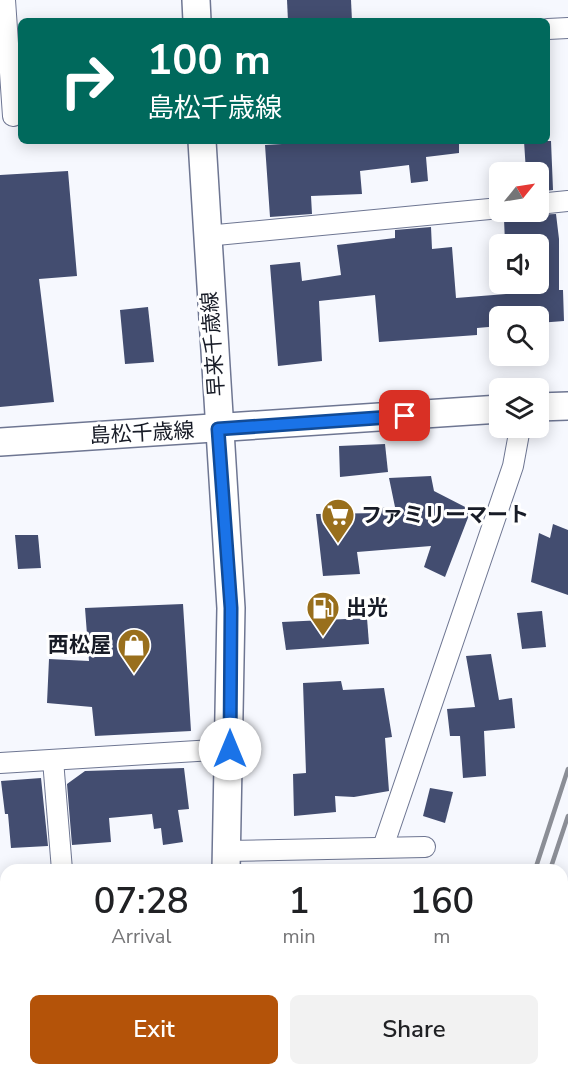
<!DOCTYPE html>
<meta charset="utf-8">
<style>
body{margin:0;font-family:"Nunito Sans","Noto Sans JP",sans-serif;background:#f2f2f2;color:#202124;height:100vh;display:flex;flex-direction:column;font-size:22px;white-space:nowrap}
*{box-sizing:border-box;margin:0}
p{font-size:20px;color:#757577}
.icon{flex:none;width:33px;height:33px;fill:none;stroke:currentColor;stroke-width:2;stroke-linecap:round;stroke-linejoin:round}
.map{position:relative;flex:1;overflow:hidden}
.details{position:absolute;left:0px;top:864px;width:568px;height:212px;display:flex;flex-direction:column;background:#fff;border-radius:18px 18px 0 0;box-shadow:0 3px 15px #0003}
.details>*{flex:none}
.top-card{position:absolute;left:18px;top:18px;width:532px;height:126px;border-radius:9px;box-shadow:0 3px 15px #0003;background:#00695c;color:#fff;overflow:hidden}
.needle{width:39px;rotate:60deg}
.buttons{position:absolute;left:489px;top:162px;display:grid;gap:12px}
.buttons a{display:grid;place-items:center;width:60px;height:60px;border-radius:9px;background:#fff;box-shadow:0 3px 15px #0003;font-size:30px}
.pin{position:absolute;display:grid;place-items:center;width:51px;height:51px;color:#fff;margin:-26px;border-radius:12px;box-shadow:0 3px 9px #0006}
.me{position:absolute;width:66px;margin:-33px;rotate:0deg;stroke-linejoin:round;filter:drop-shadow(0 0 4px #0008)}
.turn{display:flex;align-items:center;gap:21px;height:126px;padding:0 30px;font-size:27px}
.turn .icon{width:78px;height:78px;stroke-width:2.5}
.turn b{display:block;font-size:42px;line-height:51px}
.eta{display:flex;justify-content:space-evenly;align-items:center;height:102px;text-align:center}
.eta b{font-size:36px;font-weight:600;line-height:42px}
.cta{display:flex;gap:12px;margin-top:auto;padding:12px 30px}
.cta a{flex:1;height:69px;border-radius:9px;background:#b45309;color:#fff;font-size:24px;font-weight:600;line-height:69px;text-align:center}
.cta a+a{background:#f2f2f2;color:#202124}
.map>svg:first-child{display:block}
.building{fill:#434d70}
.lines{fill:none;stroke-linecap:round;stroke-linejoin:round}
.street-casing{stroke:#6e7692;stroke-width:22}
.secondary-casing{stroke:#6e7692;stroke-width:30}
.street{stroke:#fff;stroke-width:20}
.secondary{stroke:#fff;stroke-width:27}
.rail{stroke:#8b8e96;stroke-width:4.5}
.route-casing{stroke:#114b97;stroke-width:15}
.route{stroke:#1a73e8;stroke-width:10}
.labels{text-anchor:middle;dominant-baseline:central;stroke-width:6;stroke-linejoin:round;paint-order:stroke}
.street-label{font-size:21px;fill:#181c27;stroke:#fff}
.poi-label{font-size:21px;font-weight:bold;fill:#181c27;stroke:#fff;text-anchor:start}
</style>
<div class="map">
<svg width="568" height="1075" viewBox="0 0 568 1075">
<rect width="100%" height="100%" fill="#f6f8fe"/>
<g class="building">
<path d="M287 0H351L352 21H288Z"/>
<path d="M333 141H459V153L426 157 428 181 411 183 409 165 360 171 362 194 311 196 312 214 270 217 265 145Z"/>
<path d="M524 141H551L553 190 538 192V172H526Z"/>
<path d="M68 171 77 276 39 279 54 402 0 407V175Z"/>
<path d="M556 214 559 239V290H563L564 321 538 323V316H500V326L477 328V335L379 342 375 295 319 301 322 361 278 366 270 265 300 262 302 281 341 275 337 245 395 238V230L431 227 432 249 452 247 456 298 506 294V284H538V240L505 243 504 219 508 216Z"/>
<path d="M148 307 154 362 125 364 120 310Z"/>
<path d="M385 444 388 472 340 477 339 446Z"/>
<path d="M431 476 434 491 471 510 445 577 424 567 431 546 357 552 360 574 323 576 316 514 380 513 379 508 395 507 389 478Z"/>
<path d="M553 524 568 530V595L531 582 539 533 550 538Z"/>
<path d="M15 535H38L41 568 18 569Z"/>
<path d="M183 604 191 731 95 736 92 707 47 703 49 659 89 661 85 608Z"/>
<path d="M542 611 546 647 522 649 517 613Z"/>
<path d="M367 618 369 644 286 650 282 622Z"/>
<path d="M491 654 499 700 512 698 515 728 484 731 486 776 463 778 460 736H450L447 709 475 707 466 656Z"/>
<path d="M341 681 343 690 384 688 392 737 385 738 389 791 354 797 335 796 336 812 294 816 293 774 306 773 303 683Z"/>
<path d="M184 768 189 809 178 810 183 842 163 845 161 828 154 829 152 814 109 818 111 842 72 845 67 784 85 771Z"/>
<path d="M41 778 48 846 11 848 8 814H5L1 781Z"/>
<path d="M430 788 453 792 445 823 423 816Z"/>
</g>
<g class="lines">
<defs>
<g id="street">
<path d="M5 0 13 116"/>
<path d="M548 29 568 28"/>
<path d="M538 204 568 201"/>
<path d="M206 236 500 208"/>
<path d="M53 760 62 870"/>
<path d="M0 763 230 749"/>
<path d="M383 847 513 466 520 428"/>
<path d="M227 851 425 847"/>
<path d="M0 1042H6"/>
</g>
<g id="secondary">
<path d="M196 0 197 21"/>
<path d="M202 141 231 608 226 870"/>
<path d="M538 407 568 406"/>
<path d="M0 442 500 409"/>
<path d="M562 933 568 917"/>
<path d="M204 1075 205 1070"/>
<path d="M513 1075 515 1070"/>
</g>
</defs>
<use href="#street" class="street-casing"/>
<use href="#secondary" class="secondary-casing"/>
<use href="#street" class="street"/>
<use href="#secondary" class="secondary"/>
<g class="rail">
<path d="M535 870 568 769"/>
<path d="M550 870 568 816"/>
<path d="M459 1075 461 1070"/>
<path d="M475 1075 477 1070"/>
</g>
</g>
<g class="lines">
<defs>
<path id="route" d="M230 749 231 608 218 429 405 416"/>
</defs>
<use href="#route" class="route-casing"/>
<use href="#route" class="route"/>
</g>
<defs>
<symbol id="supermarket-pin" viewBox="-11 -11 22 30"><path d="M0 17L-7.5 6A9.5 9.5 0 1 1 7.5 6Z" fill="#996f1c" stroke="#fff"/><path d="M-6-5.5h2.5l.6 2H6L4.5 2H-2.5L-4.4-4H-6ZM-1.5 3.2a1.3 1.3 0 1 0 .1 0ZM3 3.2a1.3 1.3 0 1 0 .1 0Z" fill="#fff"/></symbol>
<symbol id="fuel-pin" viewBox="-11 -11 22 30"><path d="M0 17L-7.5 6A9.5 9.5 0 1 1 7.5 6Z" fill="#996f1c" stroke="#fff"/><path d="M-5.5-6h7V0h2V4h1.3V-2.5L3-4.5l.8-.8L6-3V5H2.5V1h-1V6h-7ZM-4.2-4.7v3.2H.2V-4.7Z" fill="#fff"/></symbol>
<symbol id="shop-pin" viewBox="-11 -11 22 30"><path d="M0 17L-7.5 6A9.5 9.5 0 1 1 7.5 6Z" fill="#996f1c" stroke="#fff"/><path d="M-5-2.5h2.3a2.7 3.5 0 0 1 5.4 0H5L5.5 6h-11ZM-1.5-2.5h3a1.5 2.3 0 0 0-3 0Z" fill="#fff"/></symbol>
</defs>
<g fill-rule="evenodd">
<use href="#supermarket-pin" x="319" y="496" width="38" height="52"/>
<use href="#fuel-pin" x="304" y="589" width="38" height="52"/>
<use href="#shop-pin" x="115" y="626" width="38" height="52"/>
</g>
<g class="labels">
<g class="street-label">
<text transform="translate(213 344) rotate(-94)">早来千歳線</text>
<text transform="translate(142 433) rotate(-3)">島松千歳線</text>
</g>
<g class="poi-label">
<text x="361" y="515">ファミリーマート</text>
<text x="346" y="608">出光</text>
<text x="111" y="645" text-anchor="end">西松屋</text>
</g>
</g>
</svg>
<div class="buttons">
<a><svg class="needle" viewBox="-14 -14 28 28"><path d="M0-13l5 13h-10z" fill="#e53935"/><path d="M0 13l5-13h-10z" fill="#757577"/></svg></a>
<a><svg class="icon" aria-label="sound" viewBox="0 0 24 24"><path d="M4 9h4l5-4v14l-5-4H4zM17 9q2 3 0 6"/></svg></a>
<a><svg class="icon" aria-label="search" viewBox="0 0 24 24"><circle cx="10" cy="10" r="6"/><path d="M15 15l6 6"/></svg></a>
<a><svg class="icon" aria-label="layers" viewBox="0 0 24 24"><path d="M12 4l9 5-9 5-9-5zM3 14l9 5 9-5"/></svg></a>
</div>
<div class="pin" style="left:405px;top:416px;background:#d93025"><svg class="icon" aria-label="arrive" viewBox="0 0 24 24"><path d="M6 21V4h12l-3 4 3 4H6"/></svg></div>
<svg class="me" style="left:230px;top:749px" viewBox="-20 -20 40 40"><circle r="19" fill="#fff"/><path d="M0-13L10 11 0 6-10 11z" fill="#1a73e8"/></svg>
<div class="top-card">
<div class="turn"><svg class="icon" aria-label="right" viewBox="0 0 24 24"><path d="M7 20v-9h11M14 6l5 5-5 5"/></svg><div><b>100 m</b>島松千歳線</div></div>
</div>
<section class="details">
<div class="eta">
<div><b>07:28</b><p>Arrival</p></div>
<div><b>1</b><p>min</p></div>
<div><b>160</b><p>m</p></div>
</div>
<div class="cta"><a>Exit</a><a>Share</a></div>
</section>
</div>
